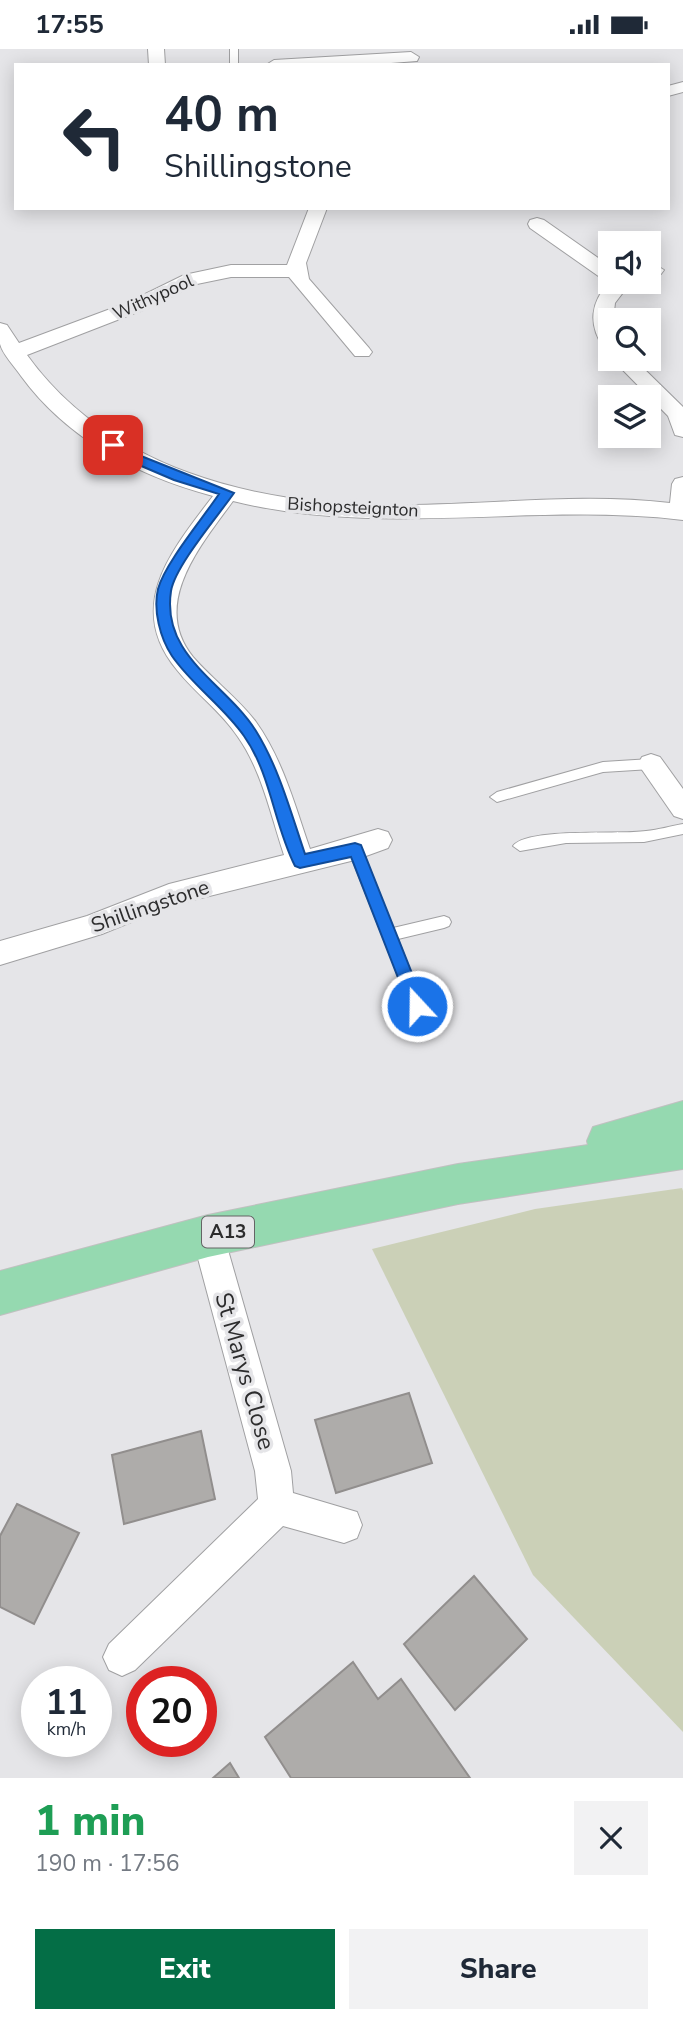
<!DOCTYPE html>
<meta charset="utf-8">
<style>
body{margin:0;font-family:"Nunito Sans",sans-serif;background:#f2f2f3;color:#1f2937;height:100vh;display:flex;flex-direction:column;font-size:26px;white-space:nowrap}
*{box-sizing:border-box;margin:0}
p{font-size:23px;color:#747a83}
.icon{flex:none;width:38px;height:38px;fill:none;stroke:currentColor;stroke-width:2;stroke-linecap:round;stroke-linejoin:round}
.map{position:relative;height:1729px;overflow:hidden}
.panel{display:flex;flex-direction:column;background:#fff;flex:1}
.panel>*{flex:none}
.guide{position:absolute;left:14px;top:14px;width:656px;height:147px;border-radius:0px;box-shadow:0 4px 18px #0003;background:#fff;color:#1f2937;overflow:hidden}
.buttons{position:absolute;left:598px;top:182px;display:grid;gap:14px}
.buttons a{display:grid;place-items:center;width:63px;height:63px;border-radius:0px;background:#fff;box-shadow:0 4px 18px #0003;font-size:35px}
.speed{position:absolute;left:21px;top:1617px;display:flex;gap:14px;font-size:35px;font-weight:700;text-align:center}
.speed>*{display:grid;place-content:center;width:91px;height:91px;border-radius:50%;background:#fff;box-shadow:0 4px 18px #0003;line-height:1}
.speed small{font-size:18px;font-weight:400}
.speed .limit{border:10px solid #d22;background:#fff;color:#111}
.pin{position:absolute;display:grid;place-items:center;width:60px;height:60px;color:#fff;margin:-30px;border-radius:14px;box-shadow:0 4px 10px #0006}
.me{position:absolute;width:77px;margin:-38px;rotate:339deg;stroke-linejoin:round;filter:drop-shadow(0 0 5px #0008)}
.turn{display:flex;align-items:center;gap:24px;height:147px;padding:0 35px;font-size:32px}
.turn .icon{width:91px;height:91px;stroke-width:2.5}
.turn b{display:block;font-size:49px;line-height:60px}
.round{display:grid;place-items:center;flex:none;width:74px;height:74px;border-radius:0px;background:#f2f2f3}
.head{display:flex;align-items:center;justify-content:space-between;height:119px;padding:0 35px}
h1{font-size:42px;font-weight:800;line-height:52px;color:#1e9e55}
.primary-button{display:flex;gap:14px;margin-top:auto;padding:14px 35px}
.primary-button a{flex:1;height:80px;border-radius:0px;background:#046e46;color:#fff;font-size:28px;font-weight:800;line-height:80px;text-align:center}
.primary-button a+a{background:#f2f2f3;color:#1f2937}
.status{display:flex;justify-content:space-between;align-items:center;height:49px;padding:0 35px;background:#fff;direction:ltr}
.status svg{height:19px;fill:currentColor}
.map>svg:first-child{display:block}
.green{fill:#cbd0b7}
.building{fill:#aeacaa;stroke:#918e8d;stroke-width:2}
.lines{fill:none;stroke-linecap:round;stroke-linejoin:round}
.service-casing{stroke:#a0a0a2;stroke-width:2}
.minor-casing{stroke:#a0a0a2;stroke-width:2}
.primary-casing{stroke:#c0c0c0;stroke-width:2}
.service{fill:#fff;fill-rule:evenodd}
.minor{fill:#fff;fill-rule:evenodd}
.primary{fill:#95d9b0;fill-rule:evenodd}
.route{fill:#1a73e8;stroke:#114b97;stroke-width:2}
.labels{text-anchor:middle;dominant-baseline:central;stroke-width:7;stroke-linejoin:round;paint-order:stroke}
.far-street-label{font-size:18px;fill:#2c2c2d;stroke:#e5e5e8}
.shield{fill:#e5e5e8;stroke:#646465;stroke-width:2}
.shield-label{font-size:19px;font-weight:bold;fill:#2c2c2d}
.street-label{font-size:21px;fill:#2c2c2d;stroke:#e5e5e8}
.near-street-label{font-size:24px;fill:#2c2c2d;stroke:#e5e5e8}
</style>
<div class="status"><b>17:55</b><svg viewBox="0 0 49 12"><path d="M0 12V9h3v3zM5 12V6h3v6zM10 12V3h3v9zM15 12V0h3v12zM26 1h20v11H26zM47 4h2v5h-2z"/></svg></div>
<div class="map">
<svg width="683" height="1729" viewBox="0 0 683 1729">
<rect width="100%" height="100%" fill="#e5e5e8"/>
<path class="green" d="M682 1139 683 1142V1683L533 1526 372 1200 535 1160Z"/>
<g class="building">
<path d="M409 1344 432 1414 336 1444 315 1371Z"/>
<path d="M201 1382 215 1450 124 1475 112 1406Z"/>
<path d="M17 1455 79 1484 34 1575 0 1558V1487Z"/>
<path d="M474 1527 527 1590 455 1661 404 1595Z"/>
<path d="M353 1613 378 1650 401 1630 470 1729H291L265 1688Z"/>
<path d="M230 1714 239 1729H213Z"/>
</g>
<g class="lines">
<defs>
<g id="service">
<rect x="230" y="0" width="8" height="16"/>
<path d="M651 710 658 715 651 720 603 723 497 753 490 748 497 743 603 713Z"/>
<path d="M683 775V785L644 793 566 794 520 802 513 797C527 778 621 786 646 782 658 781 671 777 683 775Z"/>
<path d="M355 795 362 800 393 879 444 867 449 869 451 873 449 877 444 879 398 890 424 957 422 961 417 963 412 961 410 957 348 800Z"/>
</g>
<g id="minor">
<path d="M148 0H164L165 16H149Z"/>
<path d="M411 3 419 8 417 12 365 16H266L274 11Z"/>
<path d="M683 33V43L668 47V37Z"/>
<path d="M309 159H327L306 214 309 230 369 299 372 303 369 307H355L289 228H231L197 235 143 261 27 306C109 420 255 456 389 456 483 457 577 443 670 454L672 435 675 430 683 428V471C533 453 382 489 233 452 201 496 150 555 193 608 213 631 238 649 256 673 283 711 295 757 310 800L378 780 388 783 392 791 388 799 355 811 173 856 102 885 0 916V892L87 867 169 835 284 806C271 767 262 722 238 688 221 662 196 645 177 621 124 557 172 501 213 447 138 427 67 390 21 327 15 318 3 306 0 295 0 289 0 280 0 274L7 276 19 294 129 253 184 226 231 216H287Z"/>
<path d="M537 169 544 171 611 218V233H631L615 254 613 271H611V301L604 299C588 276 590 253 610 233L604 231 530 179 528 175 530 171Z"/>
<path d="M654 215 664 221 661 225 649 228V216Z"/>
<path d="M612 310H634L683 358V388L675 386 668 367Z"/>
<path d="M651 705 660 708 683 740V770L674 767 638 715 642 708Z"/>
<path d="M208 1172 219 1176 224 1187 291 1422 293 1444 357 1463 362 1476 357 1489 344 1494 283 1477 135 1621 122 1627 109 1621 103 1608 109 1595 258 1450 255 1422 192 1187 197 1176Z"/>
</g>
<path id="primary" d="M683 1052V1120L458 1155 208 1208 0 1266V1222L208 1166 458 1115 588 1096 587 1092 593 1078Z"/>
</defs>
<use href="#service" class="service-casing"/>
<use href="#minor" class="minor-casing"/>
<use href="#primary" class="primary-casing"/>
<use href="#service" class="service"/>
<use href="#minor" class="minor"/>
<use href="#primary" class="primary"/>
</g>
<path class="route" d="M113 392 141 407 234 444C218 467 175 517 171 542 161 608 226 634 256 682 279 719 291 764 305 805L355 794 361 796 425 957 423 962H411L409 957 351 808 300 819 295 817C274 776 271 725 244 687 224 658 192 636 172 607 160 589 153 561 158 540 165 514 203 469 219 445L174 431 132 413 108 399 106 396Z"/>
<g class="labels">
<g class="far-street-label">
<text transform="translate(153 248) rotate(-24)">Withypool</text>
<text transform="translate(353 458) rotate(3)">Bishopsteignton</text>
</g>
<rect class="shield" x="202" y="1167.5" width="52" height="31" rx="5"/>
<g class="shield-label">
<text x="228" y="1183">A13</text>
</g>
<g class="street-label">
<text transform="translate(150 857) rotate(-19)">Shillingstone</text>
</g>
<g class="near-street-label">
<text transform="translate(245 1322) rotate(74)">St Marys Close</text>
</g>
</g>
</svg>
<div class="buttons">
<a><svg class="icon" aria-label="sound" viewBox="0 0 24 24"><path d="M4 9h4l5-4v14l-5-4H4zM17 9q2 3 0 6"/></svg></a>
<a><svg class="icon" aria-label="search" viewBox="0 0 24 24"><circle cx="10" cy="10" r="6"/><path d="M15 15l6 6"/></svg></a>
<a><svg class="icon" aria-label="layers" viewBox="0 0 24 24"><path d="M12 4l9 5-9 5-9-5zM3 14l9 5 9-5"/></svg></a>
</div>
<div class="speed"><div>11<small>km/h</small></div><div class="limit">20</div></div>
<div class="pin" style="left:113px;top:396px;background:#d93025"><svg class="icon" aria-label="arrive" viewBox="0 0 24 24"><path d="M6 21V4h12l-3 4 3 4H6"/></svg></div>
<svg class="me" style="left:417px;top:957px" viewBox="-20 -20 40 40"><circle r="17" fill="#1a73e8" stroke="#fff" stroke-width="3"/><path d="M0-11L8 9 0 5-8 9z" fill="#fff"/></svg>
<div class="guide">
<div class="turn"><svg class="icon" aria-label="left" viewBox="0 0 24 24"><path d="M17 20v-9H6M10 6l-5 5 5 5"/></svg><div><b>40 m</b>Shillingstone</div></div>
</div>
</div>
<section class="panel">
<div class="head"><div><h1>1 min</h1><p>190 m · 17:56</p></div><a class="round"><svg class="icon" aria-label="close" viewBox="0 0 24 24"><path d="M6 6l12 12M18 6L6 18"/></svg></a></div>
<div class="primary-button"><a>Exit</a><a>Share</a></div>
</section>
